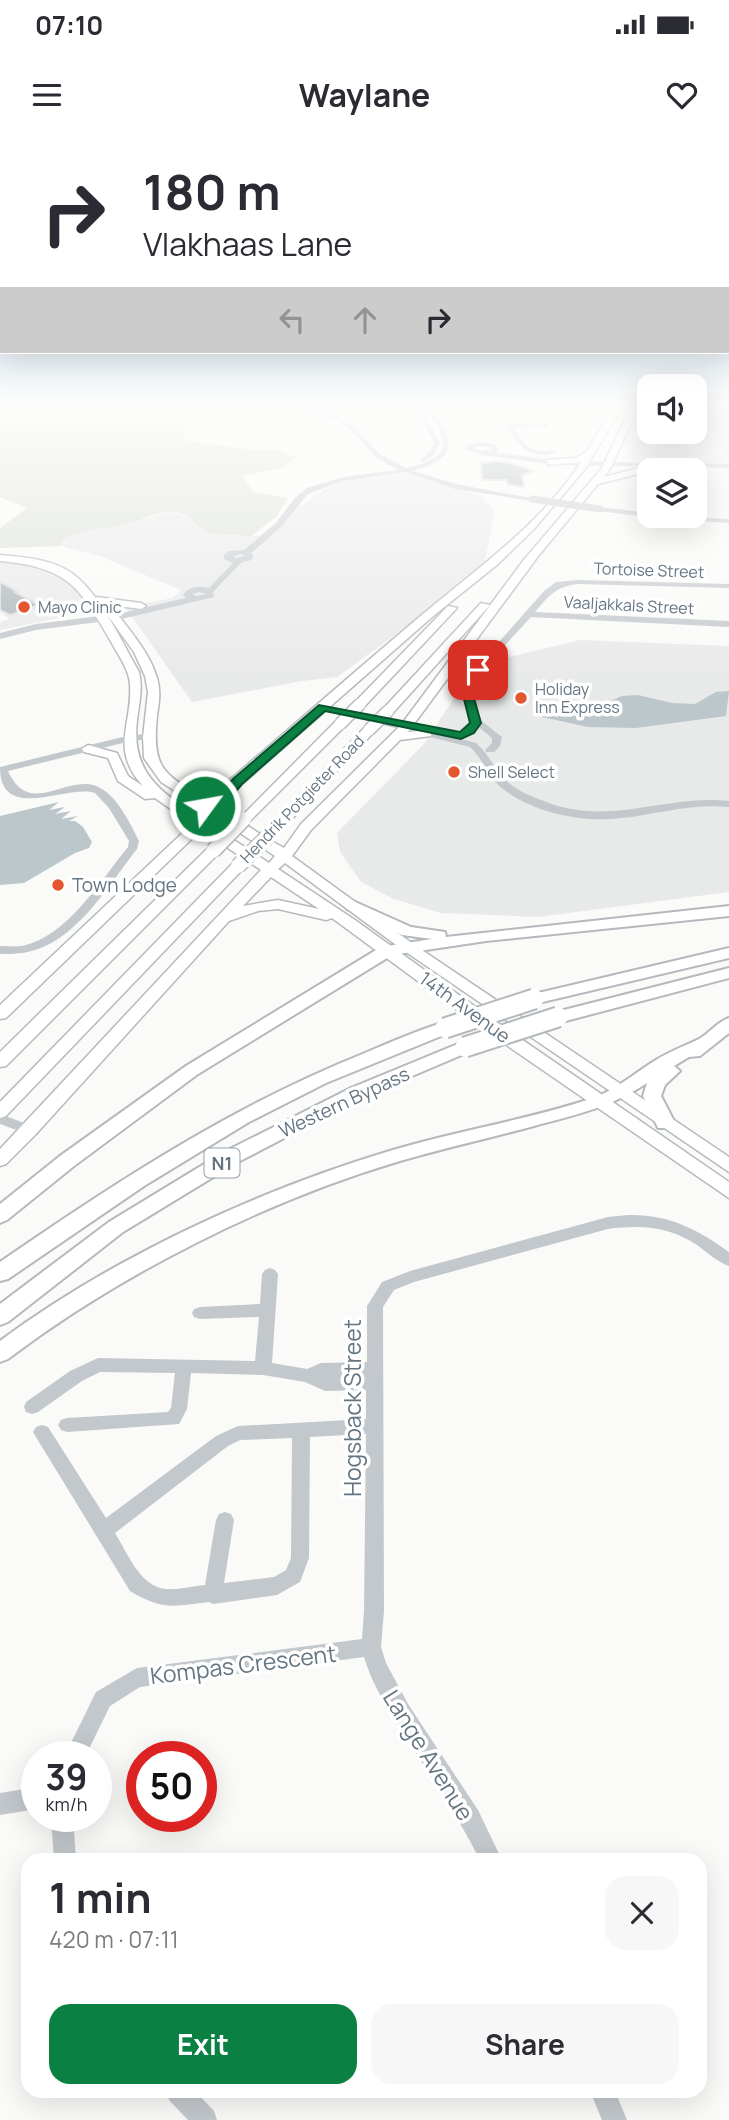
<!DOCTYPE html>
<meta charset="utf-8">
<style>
body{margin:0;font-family:Manrope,sans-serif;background:#f7f7f7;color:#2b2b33;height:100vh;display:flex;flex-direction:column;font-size:26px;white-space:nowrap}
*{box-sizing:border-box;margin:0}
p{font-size:23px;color:#7c7c81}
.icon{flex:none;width:38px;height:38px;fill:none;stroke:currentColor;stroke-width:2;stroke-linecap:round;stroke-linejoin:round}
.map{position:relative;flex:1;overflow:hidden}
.panel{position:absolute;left:21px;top:1713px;width:686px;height:245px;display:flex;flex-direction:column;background:#fff;border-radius:21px;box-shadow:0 7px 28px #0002}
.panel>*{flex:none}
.hud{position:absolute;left:0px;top:0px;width:730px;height:214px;box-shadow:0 7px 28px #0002;background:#fff;color:#2b2b33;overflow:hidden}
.tools{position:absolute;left:637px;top:234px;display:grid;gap:14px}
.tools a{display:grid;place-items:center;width:70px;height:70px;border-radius:14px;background:#fff;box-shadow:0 7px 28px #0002;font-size:35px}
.speed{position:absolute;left:21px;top:1601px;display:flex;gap:14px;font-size:35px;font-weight:700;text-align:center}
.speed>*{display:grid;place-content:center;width:91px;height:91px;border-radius:50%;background:#fff;box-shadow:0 7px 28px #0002;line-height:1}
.speed small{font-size:18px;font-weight:400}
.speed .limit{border:10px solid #d22;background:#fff;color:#111}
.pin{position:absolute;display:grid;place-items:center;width:60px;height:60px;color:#fff;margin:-30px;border-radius:14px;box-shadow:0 4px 10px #0006}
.me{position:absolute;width:77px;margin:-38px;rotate:58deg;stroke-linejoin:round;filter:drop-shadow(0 0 5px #0008)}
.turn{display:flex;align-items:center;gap:24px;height:147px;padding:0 28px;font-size:32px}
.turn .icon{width:91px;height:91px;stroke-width:2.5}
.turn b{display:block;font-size:49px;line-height:60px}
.lanes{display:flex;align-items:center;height:66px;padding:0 28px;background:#0003;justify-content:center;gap:35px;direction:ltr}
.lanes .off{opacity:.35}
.round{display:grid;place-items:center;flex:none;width:74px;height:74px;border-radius:21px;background:#f7f7f7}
.headline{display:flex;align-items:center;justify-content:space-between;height:119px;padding:0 28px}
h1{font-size:42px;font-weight:700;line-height:52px}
.primary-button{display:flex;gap:14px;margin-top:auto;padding:14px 28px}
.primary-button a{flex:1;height:80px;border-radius:21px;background:#0b8043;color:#fff;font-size:28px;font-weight:700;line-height:80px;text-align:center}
.primary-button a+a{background:#f7f7f7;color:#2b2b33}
.status{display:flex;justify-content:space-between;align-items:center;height:49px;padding:0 35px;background:#fff;direction:ltr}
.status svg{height:19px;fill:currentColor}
header{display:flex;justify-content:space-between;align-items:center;height:91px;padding:0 28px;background:#fff;font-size:32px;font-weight:700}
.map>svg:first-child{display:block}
.built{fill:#e8e9e9}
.green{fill:#dadfd7}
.water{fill:#bbc7cb}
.building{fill:#aab3b9;stroke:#dcdcda;stroke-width:2}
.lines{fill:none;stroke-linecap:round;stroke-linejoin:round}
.major-casing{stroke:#b5babe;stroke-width:3}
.highway-casing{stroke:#b4b9bd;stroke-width:4}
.minor{fill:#c3c8cc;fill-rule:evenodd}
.major{fill:#fff;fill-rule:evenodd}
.highway{fill:#fff;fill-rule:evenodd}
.major-bridge-far1-casing{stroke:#b5babe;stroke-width:14;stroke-linecap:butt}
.major-bridge-casing{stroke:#b5babe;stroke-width:17;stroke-linecap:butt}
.highway-bridge-casing{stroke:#b4b9bd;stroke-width:23;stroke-linecap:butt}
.minor-bridge{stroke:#c3c8cc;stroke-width:7}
.major-bridge-far1{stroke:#fff;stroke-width:11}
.major-bridge{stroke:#fff;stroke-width:14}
.highway-bridge{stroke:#fff;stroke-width:19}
.route{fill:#0b8043;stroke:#07532c;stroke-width:2}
.poi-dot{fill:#e4572e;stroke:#fff;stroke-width:2.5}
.labels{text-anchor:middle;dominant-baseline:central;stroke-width:7;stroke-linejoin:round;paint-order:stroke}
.far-street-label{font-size:16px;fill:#657683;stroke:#fff}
.far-poi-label{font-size:16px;fill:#657683;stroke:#fff;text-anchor:start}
.shield{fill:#fff;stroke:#939fa8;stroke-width:2}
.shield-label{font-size:18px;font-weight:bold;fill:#657683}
.poi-label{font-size:19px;fill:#657683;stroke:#fff;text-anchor:start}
.street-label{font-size:19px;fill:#657683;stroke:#fff}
.near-street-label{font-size:23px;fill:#657683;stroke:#fff}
</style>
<div class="status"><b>07:10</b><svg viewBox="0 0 49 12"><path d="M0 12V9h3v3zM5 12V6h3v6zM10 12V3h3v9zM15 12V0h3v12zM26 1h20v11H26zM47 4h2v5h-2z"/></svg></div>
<header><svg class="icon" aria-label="menu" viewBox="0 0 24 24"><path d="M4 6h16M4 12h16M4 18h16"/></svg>Waylane<svg class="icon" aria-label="heart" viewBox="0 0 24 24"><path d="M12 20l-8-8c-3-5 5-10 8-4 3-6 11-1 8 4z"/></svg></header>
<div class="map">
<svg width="729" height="1980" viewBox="0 0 729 1980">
<rect width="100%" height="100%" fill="#fafaf8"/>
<g class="built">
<path d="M648 265 649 292H695V265H729V325H656L635 320 629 315Z"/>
<path d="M400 331 481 356 495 371 484 425 457 450 337 537 302 541 192 562 125 467 173 458 181 450 100 416 62 406 61 400 73 394 110 388 169 372 184 375 193 381 196 387 210 393 262 396 268 389 325 349 354 337Z"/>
<path d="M0 420 33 425 58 434 76 448 92 471 0 490V482L9 479 0 471 10 475 37 465 0 462Z"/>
<path d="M580 500 729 506V752L538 777 441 773 394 759 361 742 340 712 337 693 424 604 473 529 501 519Z"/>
</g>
<path class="green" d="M0 265H195L178 276 187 279 183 300 248 309H274L296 317 282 328 242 336 253 352 288 358 276 377 251 396 210 393 196 386C192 376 179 371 168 372 155 373 143 379 131 383 108 390 82 389 61 400L62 406 0 408V388L27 368 0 357Z"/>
<g class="water">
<path d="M729 551 726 576 636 588 588 587 542 577 549 563 588 571 622 556 638 555 672 563 695 564 716 552Z"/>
<path d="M59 662 49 670 65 667 55 674 71 671 61 679 78 676 69 681H75L83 687 92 702 89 708 75 713 24 743 0 745V676Z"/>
</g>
<g class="building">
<path d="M499 321 509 323 534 331 522 335 524 347 507 344V340H482L481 323Z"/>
<path d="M0 442 17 451 15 452 39 465 10 475 0 470Z"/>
</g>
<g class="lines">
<defs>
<g id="major">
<path d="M615 265H623L585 329 534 389 498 424 432 477 242 644 220 669 238 680 336 581H344V587L249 682H242L263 696 264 692 365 587H373V593L274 698H266L284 708 301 684 401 585 523 421 602 328 632 265H640L610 329 604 337 647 326 650 331 598 344 539 415 408 592 431 590V596L400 600 311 690 292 716 413 804 729 1017V1032L403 810 285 723 278 729 355 780 495 881 729 1042V1058L483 889 332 778 326 780 278 769 258 771 229 781 36 994 6 1024 0 1026V1009L261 730 201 690 6 878 0 879V865L192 684 155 658 145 659 118 641 108 618 84 612 82 609 88 605 117 613 128 636 143 646C109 609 133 584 130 544 129 529 117 513 110 500 79 445 66 427 0 421V415C24 417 53 419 73 434 100 454 122 502 139 532 143 548 139 564 137 580 131 632 159 651 199 677L205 670 161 642 144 618 143 597 148 552 145 536 134 512 96 459 97 457 141 463 146 466 141 469 110 465C127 487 149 511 157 538 161 551 159 563 157 576 151 634 167 634 211 663L232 638C296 583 359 528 423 474 478 428 542 383 581 322L549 325 546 320 576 318 587 311ZM214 676 275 716 269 723 208 683ZM271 737 319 769 278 760 243 766Z"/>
<path d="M481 463 490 465 392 574H384V568Z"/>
<path d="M448 466 457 468 364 567H356V561Z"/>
<path d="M213 707 220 711 218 714 6 926 0 927V912L208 708Z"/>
<path d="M238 722 243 723V729L6 976 0 978V962L233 723Z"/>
</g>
<g id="highway">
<path d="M353 761 411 787 445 792 446 797 729 766V776L486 801 392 815 198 934 74 1026 7 1080 0 1083V1064L60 1016 186 926 381 807 432 799 402 795 347 769 345 766 347 763Z"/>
<path d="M729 808V818L534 864 525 859 534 854Z"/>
<path d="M729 828V838L558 883 549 877 552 873Z"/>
<path d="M729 878V893L700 916 689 917 674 926 680 931 665 945 661 956 675 983 672 988H658L643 956 647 943C609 968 578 974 534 986 490 998 445 1008 400 1021 265 1061 120 1134 8 1219L0 1222V1201C113 1117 259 1050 393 1010 459 990 528 980 593 958 616 950 636 932 656 920 670 911 685 906 699 899 710 893 717 882 729 878Z"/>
<path d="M445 882 451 884 454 888 451 892 326 943 249 982 144 1046 8 1139 0 1141V1122C116 1042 234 965 365 913 391 902 418 890 445 882Z"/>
<path d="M465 901 474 907 471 911 365 956 238 1022 123 1092 8 1182 0 1185V1164L109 1082 224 1012 351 948Z"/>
</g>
</defs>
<use href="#major" class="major-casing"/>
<use href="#highway" class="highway-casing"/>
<g class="minor">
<path d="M287 265 309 267 338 277 354 287 380 314 406 328C456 317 447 301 425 265H431C453 301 461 318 413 331L456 344 536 359 532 361 455 349 405 332 343 341 308 354 281 387 251 413 253 415 252 420 242 422 213 452 214 457 122 479 36 490 0 499V493L36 484 122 473 186 458 183 455C189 446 199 446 209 448L233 423 224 419V415L229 411 244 410 275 384 295 358 307 348 343 337 398 330 375 317 357 296 342 284 325 276ZM241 414 245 416 236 418 232 417ZM199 452 206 454 197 456 192 454Z"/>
<path d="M415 265H421L440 303 434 315 423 322 420 320 429 313 434 303Z"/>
<path d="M502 265 550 271 553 273 550 275 514 271Z"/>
<path d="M550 284 548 287 513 288C520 297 527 310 540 311 547 312 551 309 557 311 533 323 518 305 505 286L508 284Z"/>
<path d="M480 302 494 304 499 310 496 312 557 321 729 324V328L557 325 482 315 465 309 467 305ZM480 306 490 307 492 309 482 311 472 308Z"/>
<path d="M600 367 649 373V376H652L649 377 597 371 596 369Z"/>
<path d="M659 376 729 379V383L663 378Z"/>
<path d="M577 440 729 444V448L577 444C555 447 549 456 535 472L729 481V487L531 477 497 514V527L477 534 470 543 479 579 502 597 500 606 494 612H486L485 610 492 603V598L470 580 460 543 471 530 489 524 490 512 544 451 556 442Z"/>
<path d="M323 564 476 603C490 615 496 633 510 644 521 653 536 658 549 663 614 686 665 654 729 661V667C692 663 658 674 622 678 584 683 534 673 503 649 489 638 483 619 470 607L320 569 318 567Z"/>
<path d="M149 594 154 597 152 599 131 601 8 631C32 683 72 625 105 651 120 662 131 685 139 701L137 709C107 747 74 806 22 813 15 814 7 814 0 814V806C7 806 15 807 22 806 67 797 101 740 128 707L129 701 109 668 95 653C67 644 0 684 0 627L131 595Z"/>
<path d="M0 974 35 987 37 990 30 995 0 984Z"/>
<path d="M628 1075C668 1074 697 1089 729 1112V1126C717 1122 707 1112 697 1105 668 1086 641 1085 608 1089L414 1142 394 1150 383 1167 384 1471 381 1507 386 1523 408 1564 478 1670 502 1720H480C459 1679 435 1642 410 1604 393 1577 373 1548 364 1517L140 1547 110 1566 85 1617H64L96 1552 137 1528 362 1499 364 1471 366 1294 310 1297 309 1418 300 1442 277 1455 213 1464 209 1462C173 1466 163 1471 130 1451L36 1297 33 1292 36 1287 42 1285 48 1287 106 1378 216 1296 238 1286 366 1279V1250L325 1251 305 1242 263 1235 191 1233 187 1269 179 1284 67 1292 61 1290 58 1285 61 1280 67 1278 168 1272 171 1268 175 1233 100 1232 82 1241 38 1272 32 1274 26 1272 24 1267 26 1262 70 1231 98 1218 255 1221 259 1177 200 1179 194 1177 192 1173 194 1169 200 1167 260 1164 262 1134 265 1130 270 1128 275 1130 278 1134 272 1223 307 1229 321 1223 367 1222V1166L382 1142 410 1131 608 1077ZM292 1298 291 1418 286 1430 274 1437 224 1443 234 1380 231 1374 225 1372 219 1374 216 1380 205 1445C193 1446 179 1450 166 1449 140 1447 127 1412 115 1393L228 1306 240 1300Z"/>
<path d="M37 1647V1669L0 1675V1653Z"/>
<path d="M51 1676H73L76 1720H54Z"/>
<path d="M166 1951H195L214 1971 217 1980H188L169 1960Z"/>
<path d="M590 1951H615L627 1980H602Z"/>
</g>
<use href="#major" class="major"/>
<use href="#highway" class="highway"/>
<defs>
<g id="major-bridge-far1">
<path d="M340 584 360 564"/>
<path d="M369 590 388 571"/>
</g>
<g id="major-bridge">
<path d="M213 711 244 679"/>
<path d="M238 726 269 695"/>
</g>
<g id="highway-bridge">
<path d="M445 888 534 859"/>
<path d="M465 907 558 877"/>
</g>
</defs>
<use href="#major-bridge-far1" class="major-bridge-far1-casing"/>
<use href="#major-bridge" class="major-bridge-casing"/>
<use href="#highway-bridge" class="highway-bridge-casing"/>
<path class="minor-bridge" d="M532 359 600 369"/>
<use href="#major-bridge-far1" class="major-bridge-far1"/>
<use href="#major-bridge" class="major-bridge"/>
<use href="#highway-bridge" class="highway-bridge"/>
</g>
<linearGradient id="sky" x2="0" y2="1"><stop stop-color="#96bcdc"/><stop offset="0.49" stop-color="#fdfdfc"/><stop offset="1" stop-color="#fdfdfc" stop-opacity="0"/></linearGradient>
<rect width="729" height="543" fill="url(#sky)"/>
<path class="route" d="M478 527 483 530 470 544 481 583 474 593 461 599 325 571 242 644 217 673H209L199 666 205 662 212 665 233 639 319 565 460 592 470 583 460 543Z"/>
<g class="poi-dot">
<circle cx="24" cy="467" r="7"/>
<circle cx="521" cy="558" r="7"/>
<circle cx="454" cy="632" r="7"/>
<circle cx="58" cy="745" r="7"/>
</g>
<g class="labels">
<g class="far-street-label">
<text transform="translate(649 430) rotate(2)">Tortoise Street</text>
<text transform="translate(629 465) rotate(3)">Vaaljakkals Street</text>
<text transform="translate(302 659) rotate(-46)">Hendrik Potgieter Road</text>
</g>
<g class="far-poi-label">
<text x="38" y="467">Mayo Clinic</text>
<text x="535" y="549">Holiday<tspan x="535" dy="18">Inn Express</tspan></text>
<text x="468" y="632">Shell Select</text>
</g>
<rect class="shield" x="204.5" y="1008.5" width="35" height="29" rx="5"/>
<g class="shield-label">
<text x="222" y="1023">N1</text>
</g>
<g class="poi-label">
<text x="72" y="745">Town Lodge</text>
</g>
<g class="street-label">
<text transform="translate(465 867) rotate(36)">14th Avenue</text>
<text transform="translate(344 962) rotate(-25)">Western Bypass</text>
</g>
<g class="near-street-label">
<text transform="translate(352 1268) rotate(-90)">Hogsback Street</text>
<text transform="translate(243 1524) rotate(-7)">Kompas Crescent</text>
<text transform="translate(429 1615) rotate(58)">Lange Avenue</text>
</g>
</g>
</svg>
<div class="tools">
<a><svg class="icon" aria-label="sound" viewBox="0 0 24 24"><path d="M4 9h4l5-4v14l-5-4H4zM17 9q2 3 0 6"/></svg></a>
<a><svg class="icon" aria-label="layers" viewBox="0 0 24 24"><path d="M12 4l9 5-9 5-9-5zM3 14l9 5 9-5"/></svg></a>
</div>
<div class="speed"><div>39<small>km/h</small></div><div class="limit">50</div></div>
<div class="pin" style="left:478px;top:530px;background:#d93025"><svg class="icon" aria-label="arrive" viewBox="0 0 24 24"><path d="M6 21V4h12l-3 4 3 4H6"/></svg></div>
<svg class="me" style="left:205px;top:666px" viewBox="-20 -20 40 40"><circle r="17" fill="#0b8043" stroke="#fff" stroke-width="3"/><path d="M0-11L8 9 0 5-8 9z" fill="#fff"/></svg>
<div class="hud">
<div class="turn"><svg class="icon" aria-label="right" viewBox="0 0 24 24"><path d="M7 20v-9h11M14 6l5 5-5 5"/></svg><div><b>180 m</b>Vlakhaas Lane</div></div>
<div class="lanes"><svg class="icon off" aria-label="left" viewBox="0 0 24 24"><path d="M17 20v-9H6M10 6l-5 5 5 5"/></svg><svg class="icon off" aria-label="ahead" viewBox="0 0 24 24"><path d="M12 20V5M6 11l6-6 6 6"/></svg><svg class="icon" aria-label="right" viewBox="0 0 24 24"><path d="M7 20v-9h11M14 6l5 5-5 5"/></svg></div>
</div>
<section class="panel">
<div class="headline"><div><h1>1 min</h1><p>420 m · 07:11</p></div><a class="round"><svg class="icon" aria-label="close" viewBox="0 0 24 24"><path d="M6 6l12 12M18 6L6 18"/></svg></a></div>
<div class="primary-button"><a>Exit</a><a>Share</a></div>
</section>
</div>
